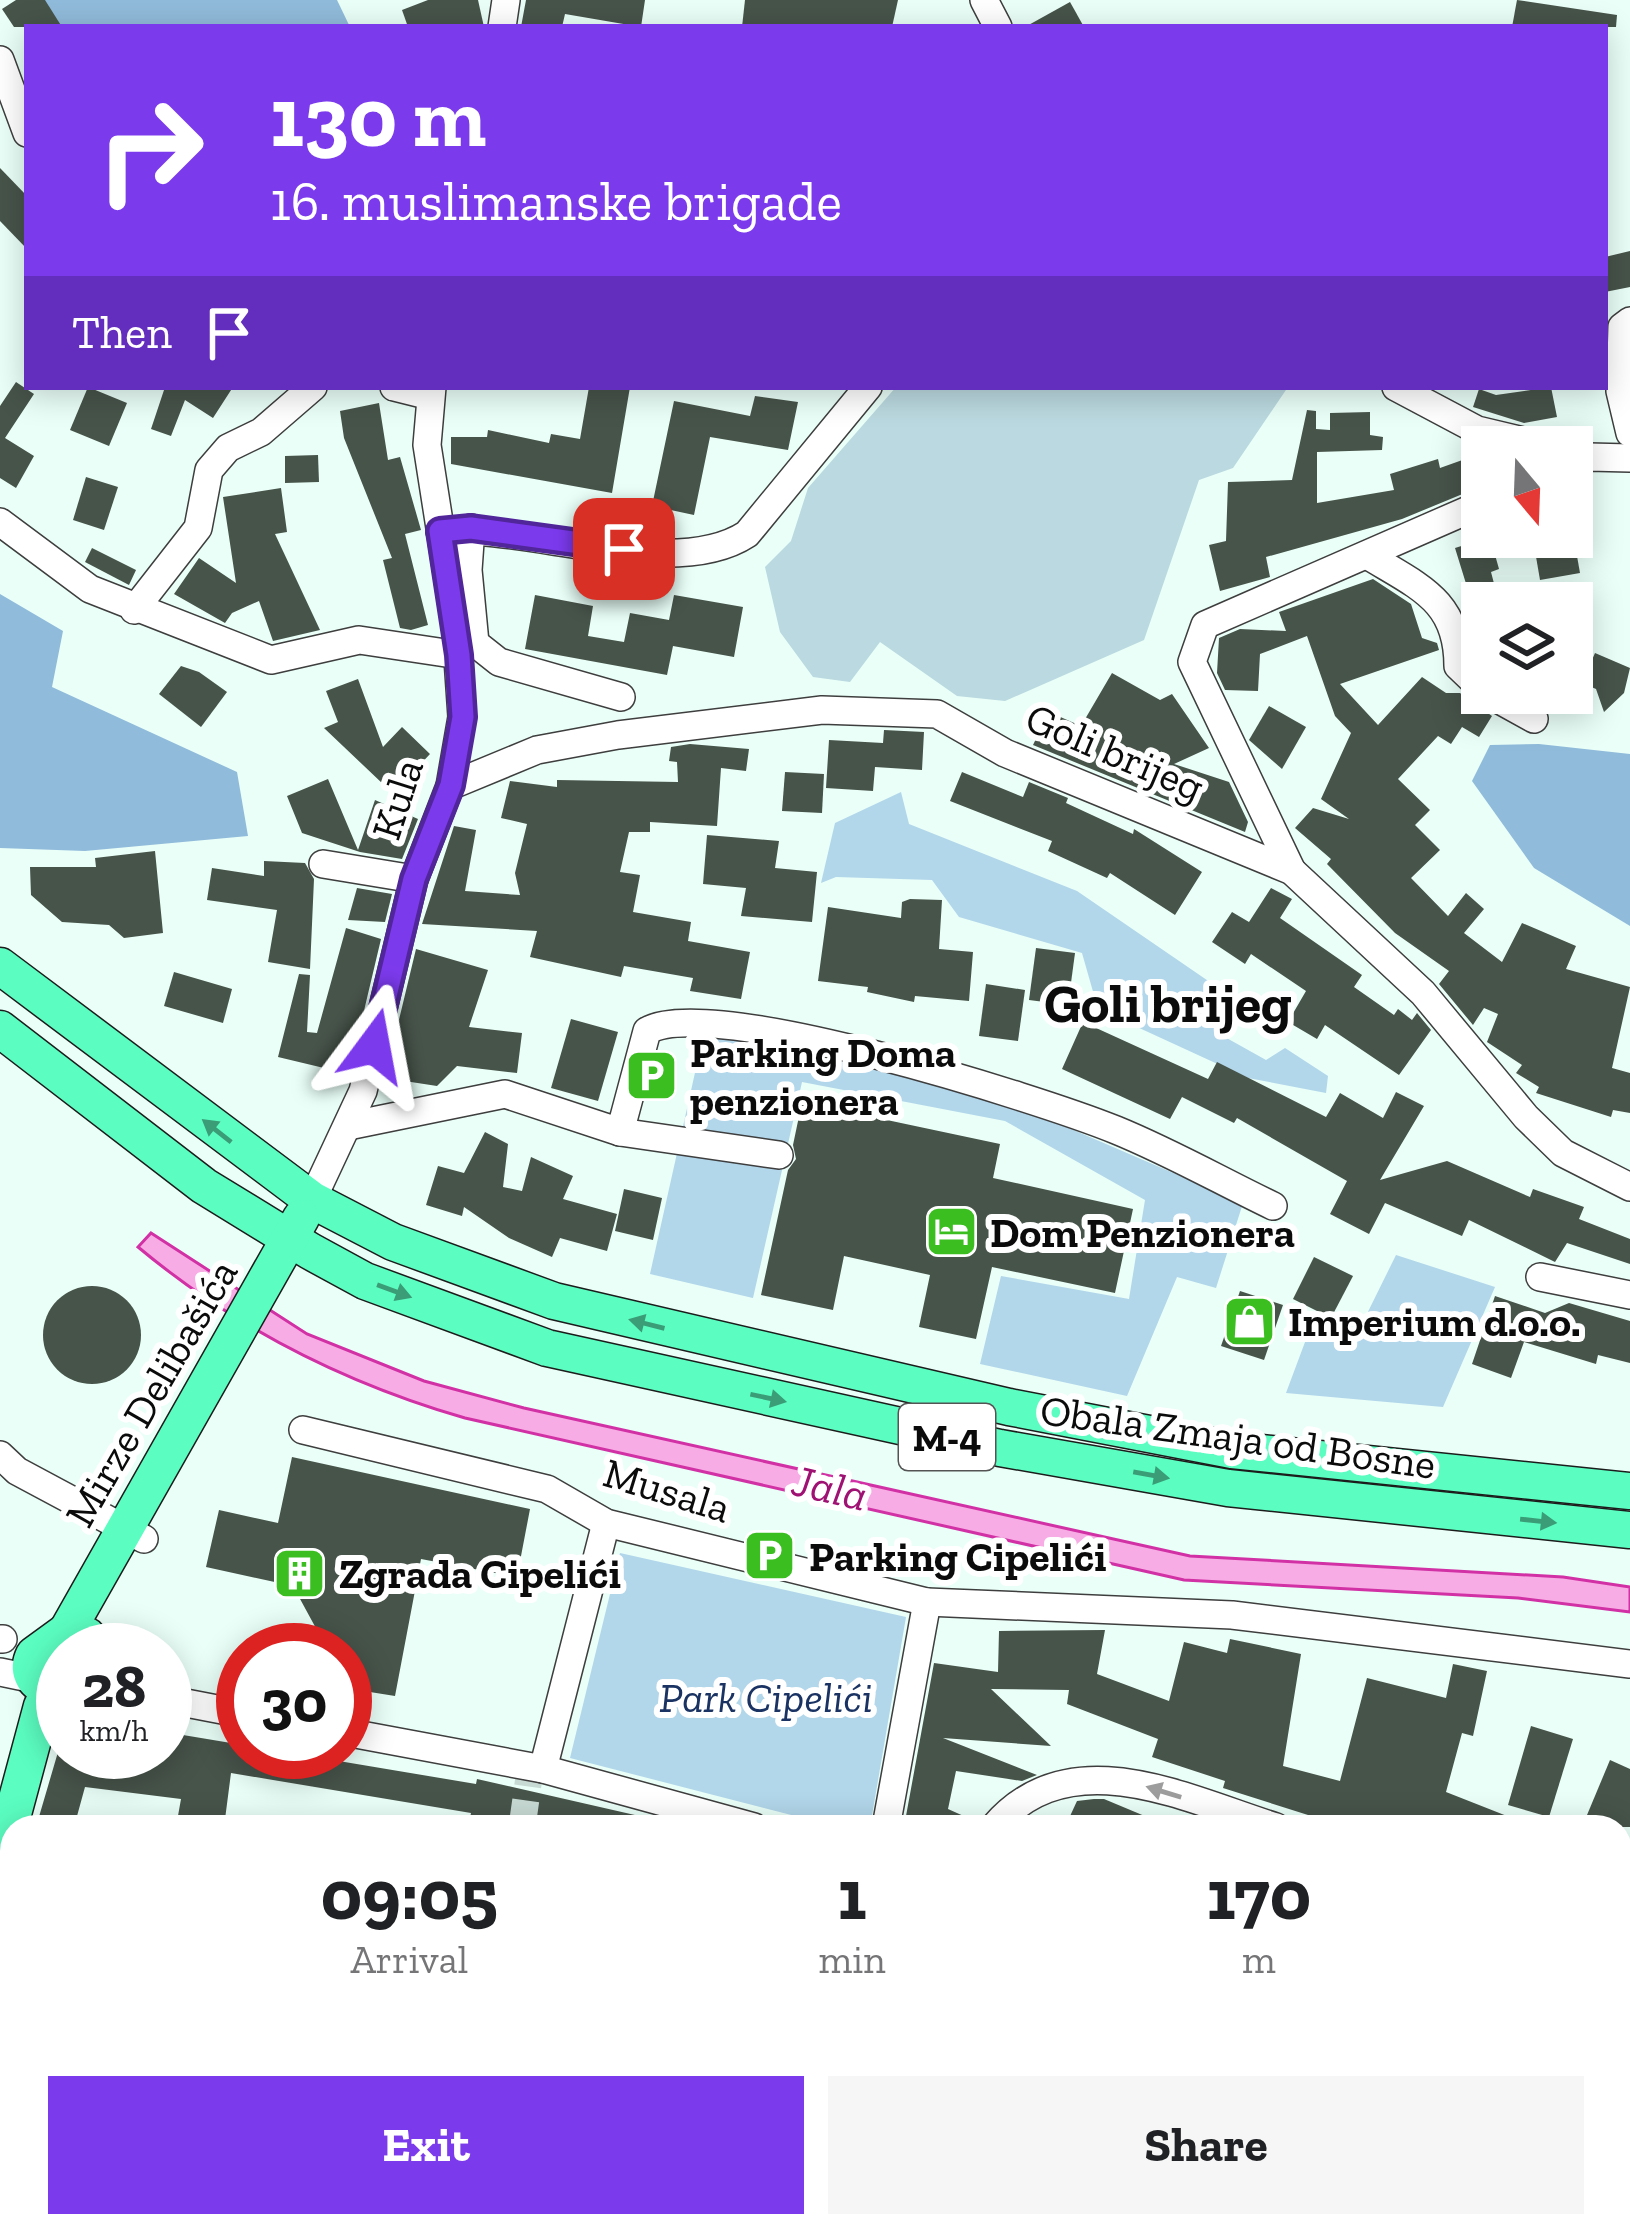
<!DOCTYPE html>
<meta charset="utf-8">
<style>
body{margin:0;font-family:"Zilla Slab",serif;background:#f6f6f6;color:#202124;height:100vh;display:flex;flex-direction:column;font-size:45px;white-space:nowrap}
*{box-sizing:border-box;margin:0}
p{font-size:39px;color:#757577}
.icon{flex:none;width:66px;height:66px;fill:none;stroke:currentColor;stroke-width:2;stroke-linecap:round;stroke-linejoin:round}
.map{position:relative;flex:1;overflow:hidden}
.drawer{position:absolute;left:0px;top:1815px;width:1632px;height:423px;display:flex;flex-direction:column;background:#fff;border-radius:36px 36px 0 0;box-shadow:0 6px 30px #0003}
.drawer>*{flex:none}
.guide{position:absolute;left:24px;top:24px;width:1584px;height:366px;border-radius:0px;box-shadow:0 6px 30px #0003;background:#7c3aed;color:#fff;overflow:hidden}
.needle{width:78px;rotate:161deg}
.controls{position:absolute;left:1461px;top:426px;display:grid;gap:24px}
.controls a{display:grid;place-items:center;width:132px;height:132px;border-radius:0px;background:#fff;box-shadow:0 6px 30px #0003;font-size:60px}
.speed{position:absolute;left:36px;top:1623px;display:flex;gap:24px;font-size:60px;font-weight:700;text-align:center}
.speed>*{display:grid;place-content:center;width:156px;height:156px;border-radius:50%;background:#fff;box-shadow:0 6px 30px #0003;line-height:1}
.speed small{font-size:30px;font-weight:400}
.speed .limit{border:18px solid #d22;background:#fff;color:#111}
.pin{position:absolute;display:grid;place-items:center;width:102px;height:102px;color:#fff;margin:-51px;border-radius:24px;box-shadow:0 6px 18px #0006}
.me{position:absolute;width:132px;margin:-66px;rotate:13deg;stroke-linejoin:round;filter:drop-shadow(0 0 9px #0008)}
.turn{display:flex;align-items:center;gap:42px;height:252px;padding:0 48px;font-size:54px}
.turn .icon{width:156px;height:156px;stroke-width:2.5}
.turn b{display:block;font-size:84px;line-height:102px}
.then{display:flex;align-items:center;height:114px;padding:0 48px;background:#0003;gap:24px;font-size:45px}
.eta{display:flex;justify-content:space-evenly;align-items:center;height:204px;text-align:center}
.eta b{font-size:72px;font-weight:700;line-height:84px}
.cta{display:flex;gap:24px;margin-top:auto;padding:24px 48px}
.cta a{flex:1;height:138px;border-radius:0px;background:#7c3aed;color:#fff;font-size:48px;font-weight:700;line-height:138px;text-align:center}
.cta a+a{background:#f6f6f6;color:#202124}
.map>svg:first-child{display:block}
.green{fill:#b2d6ea}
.forest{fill:#91bbdb}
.cemetery{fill:#bbd9e0}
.water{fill:#f8ace5;stroke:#d131a5;stroke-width:3}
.building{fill:#47544a}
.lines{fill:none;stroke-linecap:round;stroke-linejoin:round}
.minor-tunnel{stroke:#c8dad4;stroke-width:27;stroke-dasharray:27 14;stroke-linecap:butt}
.minor-casing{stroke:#3e3e3e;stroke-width:30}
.major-casing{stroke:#1c1c1c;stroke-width:39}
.minor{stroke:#fff;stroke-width:27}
.major{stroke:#5bfdc1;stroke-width:36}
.oneway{fill:#3b9c78}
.oneway2{fill:#9d9d9d}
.route-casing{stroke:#51269a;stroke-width:30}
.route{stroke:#7c3aed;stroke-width:21}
.labels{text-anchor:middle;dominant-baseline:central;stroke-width:12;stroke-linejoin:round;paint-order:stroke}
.shield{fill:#fff;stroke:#545454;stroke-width:3}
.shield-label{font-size:39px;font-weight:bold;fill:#0b0b0b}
.street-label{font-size:42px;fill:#0b0b0b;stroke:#fff}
.poi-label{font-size:42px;font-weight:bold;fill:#0b0b0b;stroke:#fff;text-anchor:start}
.park-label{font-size:42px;font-style:italic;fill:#1a3363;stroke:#fff}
.water-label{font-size:45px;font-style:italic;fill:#9f1273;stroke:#fff}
.district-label{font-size:54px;font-weight:bold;fill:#0b0b0b;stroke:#fff}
</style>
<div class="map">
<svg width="1630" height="2237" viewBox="0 0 1630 2237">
<rect width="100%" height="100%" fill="#e9fff8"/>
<g class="green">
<path d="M901 792 909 824 1077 891 1236 1000 1223 1036 1266 1060 1285 1048 1328 1076 1326 1093 1248 1078 1098 1009 1082 953 959 917 932 880 836 877 821 883 835 823Z"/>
<path d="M705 1028 999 1098 1243 1203 1216 1288 1177 1277 1127 1396 980 1364 1001 1276 1129 1299 1145 1200 1005 1121 802 1082 753 1298 650 1274Z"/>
<path d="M1396 1255 1495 1287 1443 1407 1286 1393 1314 1318 1359 1330Z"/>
<path d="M620 1553 906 1617 870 1827H838L570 1758Z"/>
</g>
<g class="forest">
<path d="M42 0H337L350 27H55Z"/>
<path d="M0 594 63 631 52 687 237 772 248 836 85 851 0 848Z"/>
<path d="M1539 744 1630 754V926L1534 868 1472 781 1490 745Z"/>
</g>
<path class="cemetery" d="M896 387H1288L1233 468 1199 480 1144 640 1005 701 957 696 880 642 850 682 813 677 780 632 765 567 791 541 808 488Z"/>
<path class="water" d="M151 1233 307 1334 424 1381 524 1408 1190 1556 1563 1577 1630 1587V1612L1518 1598 1184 1580 465 1418C344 1383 235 1328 138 1247Z"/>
<g class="building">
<path d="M16 0H45L62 27H14L2 9Z"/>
<path d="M428 0H478L484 27H408L402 10Z"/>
<path d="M526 0H645L641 27 565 14 562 27H521Z"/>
<path d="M745 0H898L892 27H742Z"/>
<path d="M1517 0 1617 15 1616 27H1512Z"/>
<path d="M1070 2 1084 27H1025Z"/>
<path d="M0 168 27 196V249L0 221Z"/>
<path d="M1630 251V287L1605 292V257Z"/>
<path d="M16 382 34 394 5 438 34 456 16 488 0 478V406Z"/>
<path d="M88 387 127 403 109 446 70 430Z"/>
<path d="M165 387H233L213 418 185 400 171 436 151 429Z"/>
<path d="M589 387H630L612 493 451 464V437H487L488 430 549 443 551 434 580 439Z"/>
<path d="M1551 387 1557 417 1524 423 1473 407 1479 389 1496 395Z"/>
<path d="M755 396 798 402 788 450 710 437 694 515 652 506 674 401 750 416Z"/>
<path d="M379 403 388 460 400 457 421 530 405 534 428 625 411 630 400 628 383 560 392 558 344 438 340 411Z"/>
<path d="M1307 410 1316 411V429L1330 430V413L1370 412V435L1383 437 1382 450 1317 452V503L1394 490 1390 474 1438 459 1440 468 1482 453V486L1402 519 1266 557 1270 577 1220 591 1209 545 1226 541 1228 482 1292 480Z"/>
<path d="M318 455 319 482 285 483V456Z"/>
<path d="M86 477 118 487 104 530 73 520Z"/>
<path d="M281 488 287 532 275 534 320 630 273 641 259 601 232 613 225 623 174 594 199 558 236 583 223 497Z"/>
<path d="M1490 537 1499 569 1491 572 1497 595 1472 603 1455 548Z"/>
<path d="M1574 539 1580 573 1540 580 1534 545Z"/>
<path d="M92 548 136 570 129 585 85 562Z"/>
<path d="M1373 579 1411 604 1422 638 1437 643 1439 650 1340 684 1378 725 1422 677 1446 693H1460L1492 716 1479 737 1462 727 1451 744 1438 736 1398 779 1430 810 1415 825 1440 850 1411 878 1448 916 1466 893 1484 909 1464 933 1502 962 1522 923 1576 946 1566 969 1630 987 1612 1068 1630 1073V1113L1613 1110 1611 1117 1536 1093 1539 1087 1516 1073 1522 1065 1487 1042 1498 1014 1484 1008 1473 1025 1439 984 1449 971 1395 933 1327 864 1331 859 1295 828 1313 808 1349 819 1321 799 1351 733 1335 716 1307 636 1260 654 1258 691 1225 690 1217 673 1219 638 1240 629 1286 631 1279 612Z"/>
<path d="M535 595 593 606 588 636 624 642 630 613 669 620 674 595 743 607 734 657 673 646 667 675 525 649Z"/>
<path d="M1595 653 1630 668 1624 693 1604 712 1596 689 1582 683Z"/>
<path d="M181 666 199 672 227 692 201 727 159 694Z"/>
<path d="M1112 673 1160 700 1172 694 1209 748 1174 764 1229 782 1248 822 1245 832 1033 745 1049 712 1081 726Z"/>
<path d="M358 679 383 747 402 727 430 754 398 788 403 803 324 728 338 722 326 691Z"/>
<path d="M1269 706 1306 727 1282 769 1249 740Z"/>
<path d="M884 730 924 732 922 770 875 767 873 791 826 788 829 740 883 743Z"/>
<path d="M690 744 749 749 746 771 721 768 717 826 650 822V832H629L620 872 640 875 633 912 691 922 688 941 750 952 741 999 690 991 693 978 624 966 621 977 530 957 537 931 422 924 454 826 476 830 465 891 520 895 515 873 527 824 501 818 510 781 557 787V780L678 782 677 762 669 761 671 747Z"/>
<path d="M785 772 824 774 822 813 782 811Z"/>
<path d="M962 772 1023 797 1029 782 1068 798 1066 803 1133 834 1134 829 1202 872 1175 915 1110 873 1107 878 1048 851 1052 841 950 801Z"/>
<path d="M328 779 358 850 375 800 418 819 402 859 360 852 302 833 287 796Z"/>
<path d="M707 835 779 841 775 868 817 872 812 922 741 916 746 888 703 884Z"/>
<path d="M155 851 163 933 124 938 109 925 62 922 31 895 30 867H96L95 858Z"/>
<path d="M264 861 305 863 314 879 310 969 268 962 277 910 207 900 212 868 264 876Z"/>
<path d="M357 888 392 894 385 922 348 920Z"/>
<path d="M1271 888 1292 899 1280 918 1362 975 1354 987 1394 1015 1398 1009 1412 1020 1417 1013 1431 1030 1399 1075 1325 1025 1317 1039 1288 1022 1306 991 1251 954 1245 964 1212 942 1232 912 1249 922Z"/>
<path d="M910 899 942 900 939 949 973 952 969 1001 915 996 914 1002 867 992 868 987 818 981 828 907 901 918 902 902Z"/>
<path d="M346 928 381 939 349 1074 278 1057 299 974 310 975 307 1032 317 1033Z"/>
<path d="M1036 948 1075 953 1068 1005 1029 1000Z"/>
<path d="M416 949 488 970 469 1027 522 1033 517 1073 457 1066 437 1086 385 1078Z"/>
<path d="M174 972 232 989 223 1023 164 1006Z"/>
<path d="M986 984 1025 990 1018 1041 979 1036Z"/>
<path d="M571 1019 618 1032 598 1101 551 1088Z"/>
<path d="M1083 1022 1208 1079 1217 1062 1326 1117 1340 1093 1383 1118 1396 1092 1424 1106 1380 1180 1447 1161 1530 1197 1533 1189 1584 1207 1579 1219 1630 1239V1264L1567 1243 1555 1262 1469 1220 1462 1236 1385 1203 1369 1234 1330 1214 1347 1181 1237 1118 1234 1123 1182 1097 1170 1119 1062 1069Z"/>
<path d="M802 1102 1000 1144 993 1178 1133 1209 1115 1293 992 1267 976 1339 919 1327 930 1275 844 1256 833 1310 761 1295 788 1170 796 1159 793 1145Z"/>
<path d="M485 1132 508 1144 503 1187 522 1191 531 1157 573 1176 563 1199 617 1214 607 1251 560 1238 552 1257 509 1238 464 1207 462 1216 426 1205 438 1166 464 1173Z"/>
<path d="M624 1189 662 1198 653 1240 615 1231Z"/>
<path d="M1314 1257 1353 1276 1331 1318 1293 1299Z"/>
<circle cx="92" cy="1335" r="49"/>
<path d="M1240 1291 1283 1305 1264 1360 1221 1346Z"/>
<path d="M1495 1296 1545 1313 1569 1303 1630 1321V1363L1598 1355 1596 1364 1524 1342 1511 1378 1472 1364Z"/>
<path d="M292 1457 530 1509 517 1577 421 1559 395 1696 345 1688V1650H314L318 1632 293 1586 206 1567 219 1510 278 1523Z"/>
<path d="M1105 1630 1097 1674 1169 1701 1184 1642 1227 1653 1230 1639 1301 1654 1283 1766 1340 1781 1367 1678 1446 1698 1453 1664 1487 1671 1473 1736 1462 1733 1446 1792 1535 1827H1346L1223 1788 1225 1781 1152 1757 1158 1739 1067 1704 1069 1690 991 1689 1051 1746 943 1738 1037 1775 1022 1781 956 1771 948 1809 977 1822 976 1827H904L934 1663 998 1672 999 1631Z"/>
<path d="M1531 1726 1573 1739 1549 1817 1508 1805Z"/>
<path d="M165 1732 243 1745V1752H285L476 1784 477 1779 648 1818 646 1827H468L471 1813 231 1773 224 1827H176L181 1799 85 1787 74 1827H36L58 1752H165Z"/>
<path d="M1610 1760 1630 1769V1827H1582Z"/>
<path d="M1094 1799H1104L1171 1827H1065L1077 1801Z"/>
</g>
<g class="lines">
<path class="minor-tunnel" d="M522 1827 529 1777"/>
<defs>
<g id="minor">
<path d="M984 0 998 27"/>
<path d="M502 27 506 0"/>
<path d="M0 60 27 133"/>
<path d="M1630 321 1622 327 1620 391 1630 433"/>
<path d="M394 387 430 396"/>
<path d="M1396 387 1477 430 1548 447"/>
<path d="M1572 464 1589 457 1630 458"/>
<path d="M0 522 90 589 271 660 359 640 459 655"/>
<path d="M471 528 468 570 475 643 499 662 621 697"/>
<path d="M440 531C528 524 674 582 747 534L868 387"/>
<path d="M1367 555C1419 587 1458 600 1458 666L1482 689"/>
<path d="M134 610 198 528 209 470 228 448 261 432 313 387"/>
<path d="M1487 693 1534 719"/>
<path d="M450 786 537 750 618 735 822 710 937 714 1005 753 1292 871 1423 993 1526 1117 1563 1153 1630 1187"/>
<path d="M323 864 414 879"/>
<path d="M1292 871 1192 662 1205 625 1482 504"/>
<path d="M348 1126 505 1094 620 1132 647 1031C707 993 1042 1100 1116 1130 1170 1152 1221 1181 1273 1206"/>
<path d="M620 1132 779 1155"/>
<path d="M312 1200 363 1091 414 879 450 786 462 717 456 630 427 445 432 387"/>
<path d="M1540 1277 1630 1295"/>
<path d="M303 1430 547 1489 606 1523 927 1602 886 1827"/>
<path d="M0 1455 17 1471 144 1539"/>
<path d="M927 1602 1232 1615 1630 1664"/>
<path d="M0 1639H3"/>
<path d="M0 1672 34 1679"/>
<path d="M165 1699 243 1714"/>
<path d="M345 1732 543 1769 754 1827"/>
<path d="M543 1769 606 1523"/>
<path d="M994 1827C1070 1738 1186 1799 1276 1827"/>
<path d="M1620 1948 1630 1952"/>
<path d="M1620 2149 1630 2136"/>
<path d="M0 2206 12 2207"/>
<path d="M464 2226 477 2237"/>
<path d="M1586 2226 1607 2237"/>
<path d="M134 2237 135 2226"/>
<path d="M1175 2237 1191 2226"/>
<path d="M1507 2237 1516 2226"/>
</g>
<g id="major">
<path d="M0 966 312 1200 393 1242 554 1301 1009 1407 1232 1450 1630 1491"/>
<path d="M0 1029 204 1186 310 1251 365 1281 547 1348 1000 1448 1228 1488 1630 1530"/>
<path d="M67 1631 301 1218"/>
<path d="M63 1684 48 1687C32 1683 27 1669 34 1655L67 1631 87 1636 94 1650"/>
<path d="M0 1862 42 1706 61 1685"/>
</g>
</defs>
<use href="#minor" class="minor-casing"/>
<use href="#major" class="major-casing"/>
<use href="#minor" class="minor"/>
<use href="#major" class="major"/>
</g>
<defs><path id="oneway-solid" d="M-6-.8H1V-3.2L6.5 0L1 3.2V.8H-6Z" transform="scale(3)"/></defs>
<g class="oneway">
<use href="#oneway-solid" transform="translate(217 1131) rotate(-142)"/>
<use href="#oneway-solid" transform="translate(394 1291) rotate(20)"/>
<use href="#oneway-solid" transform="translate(647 1324) rotate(-166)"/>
<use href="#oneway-solid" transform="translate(768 1398) rotate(12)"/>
<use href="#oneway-solid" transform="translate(1151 1475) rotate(10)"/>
<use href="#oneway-solid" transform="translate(1538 1521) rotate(6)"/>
</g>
<use class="oneway2" href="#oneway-solid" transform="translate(1164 1792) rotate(-163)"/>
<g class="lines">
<defs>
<path id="route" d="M374 1046 414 879 451 785 463 717 459 655 440 531 471 528 624 549"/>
</defs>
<use href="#route" class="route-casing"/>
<use href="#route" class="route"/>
</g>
<defs>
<symbol id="parking-square" viewBox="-11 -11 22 22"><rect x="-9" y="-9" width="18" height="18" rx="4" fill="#3bbe20" stroke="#fff"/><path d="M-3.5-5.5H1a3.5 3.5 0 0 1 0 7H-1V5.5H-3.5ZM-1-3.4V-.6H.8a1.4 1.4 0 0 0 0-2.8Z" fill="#fff"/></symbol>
<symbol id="hotel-square" viewBox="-11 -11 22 22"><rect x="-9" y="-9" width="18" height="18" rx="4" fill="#3bbe20" stroke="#fff"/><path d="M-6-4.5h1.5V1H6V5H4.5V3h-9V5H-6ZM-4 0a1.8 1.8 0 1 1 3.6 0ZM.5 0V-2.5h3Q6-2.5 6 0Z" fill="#fff"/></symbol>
<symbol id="shop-square" viewBox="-11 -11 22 22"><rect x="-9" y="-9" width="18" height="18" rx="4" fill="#3bbe20" stroke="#fff"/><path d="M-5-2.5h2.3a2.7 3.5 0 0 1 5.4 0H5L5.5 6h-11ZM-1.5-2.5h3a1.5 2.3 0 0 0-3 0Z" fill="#fff"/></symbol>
<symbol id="building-square" viewBox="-11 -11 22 22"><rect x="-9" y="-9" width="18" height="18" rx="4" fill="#3bbe20" stroke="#fff"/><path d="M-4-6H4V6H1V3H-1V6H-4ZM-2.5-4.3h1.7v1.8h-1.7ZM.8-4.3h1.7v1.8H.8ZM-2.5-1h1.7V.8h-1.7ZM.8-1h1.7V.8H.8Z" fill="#fff"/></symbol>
</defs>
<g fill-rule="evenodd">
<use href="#parking-square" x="622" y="1046" width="59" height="59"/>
<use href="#hotel-square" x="922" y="1202" width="59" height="59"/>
<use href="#shop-square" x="1220" y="1292" width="59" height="59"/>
<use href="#parking-square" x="740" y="1526" width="59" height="59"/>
<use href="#building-square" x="270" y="1544" width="59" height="59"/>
</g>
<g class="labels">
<rect class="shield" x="899" y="1404" width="96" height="66" rx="9"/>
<g class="shield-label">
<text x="947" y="1437">M-4</text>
</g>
<g class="street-label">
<text transform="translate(1115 752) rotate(23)">Goli brijeg</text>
<text transform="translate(397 799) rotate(-72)">Kula</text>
<text transform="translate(151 1393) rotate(-60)">Mirze Delibašića</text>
<text transform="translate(1238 1437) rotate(8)">Obala Zmaja od Bosne</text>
<text transform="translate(667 1490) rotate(17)">Musala</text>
</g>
<g class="poi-label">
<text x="690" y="1052">Parking Doma<tspan x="690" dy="48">penzionera</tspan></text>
<text x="990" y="1232">Dom Penzionera</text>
<text x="1288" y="1321">Imperium d.o.o.</text>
<text x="809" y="1556">Parking Cipelići</text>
<text x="339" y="1573">Zgrada Cipelići</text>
</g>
<g class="park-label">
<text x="766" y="1697">Park Cipelići</text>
</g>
<g class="water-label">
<text transform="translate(830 1488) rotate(13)">Jala</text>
</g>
<g class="district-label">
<text x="1168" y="1003">Goli brijeg</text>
</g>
</g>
</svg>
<div class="controls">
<a><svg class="needle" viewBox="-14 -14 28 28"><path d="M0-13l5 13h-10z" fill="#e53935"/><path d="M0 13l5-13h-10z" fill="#757577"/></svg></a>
<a><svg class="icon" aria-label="layers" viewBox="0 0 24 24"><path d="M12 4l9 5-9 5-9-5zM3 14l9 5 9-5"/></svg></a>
</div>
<div class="speed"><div>28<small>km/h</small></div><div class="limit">30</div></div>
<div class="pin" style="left:624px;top:549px;background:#d93025"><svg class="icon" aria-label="arrive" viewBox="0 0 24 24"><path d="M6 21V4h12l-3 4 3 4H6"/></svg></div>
<svg class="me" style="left:374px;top:1046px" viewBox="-20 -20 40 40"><path d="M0-17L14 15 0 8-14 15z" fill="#7c3aed" stroke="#fff" stroke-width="4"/></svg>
<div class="guide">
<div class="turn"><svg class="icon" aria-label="right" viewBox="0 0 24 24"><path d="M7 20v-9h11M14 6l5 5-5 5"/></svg><div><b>130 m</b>16. muslimanske brigade</div></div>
<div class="then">Then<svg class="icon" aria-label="arrive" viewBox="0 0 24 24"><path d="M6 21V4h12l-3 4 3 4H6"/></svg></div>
</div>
<section class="drawer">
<div class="eta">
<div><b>09:05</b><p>Arrival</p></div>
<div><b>1</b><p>min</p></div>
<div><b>170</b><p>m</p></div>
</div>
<div class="cta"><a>Exit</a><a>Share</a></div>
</section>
</div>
